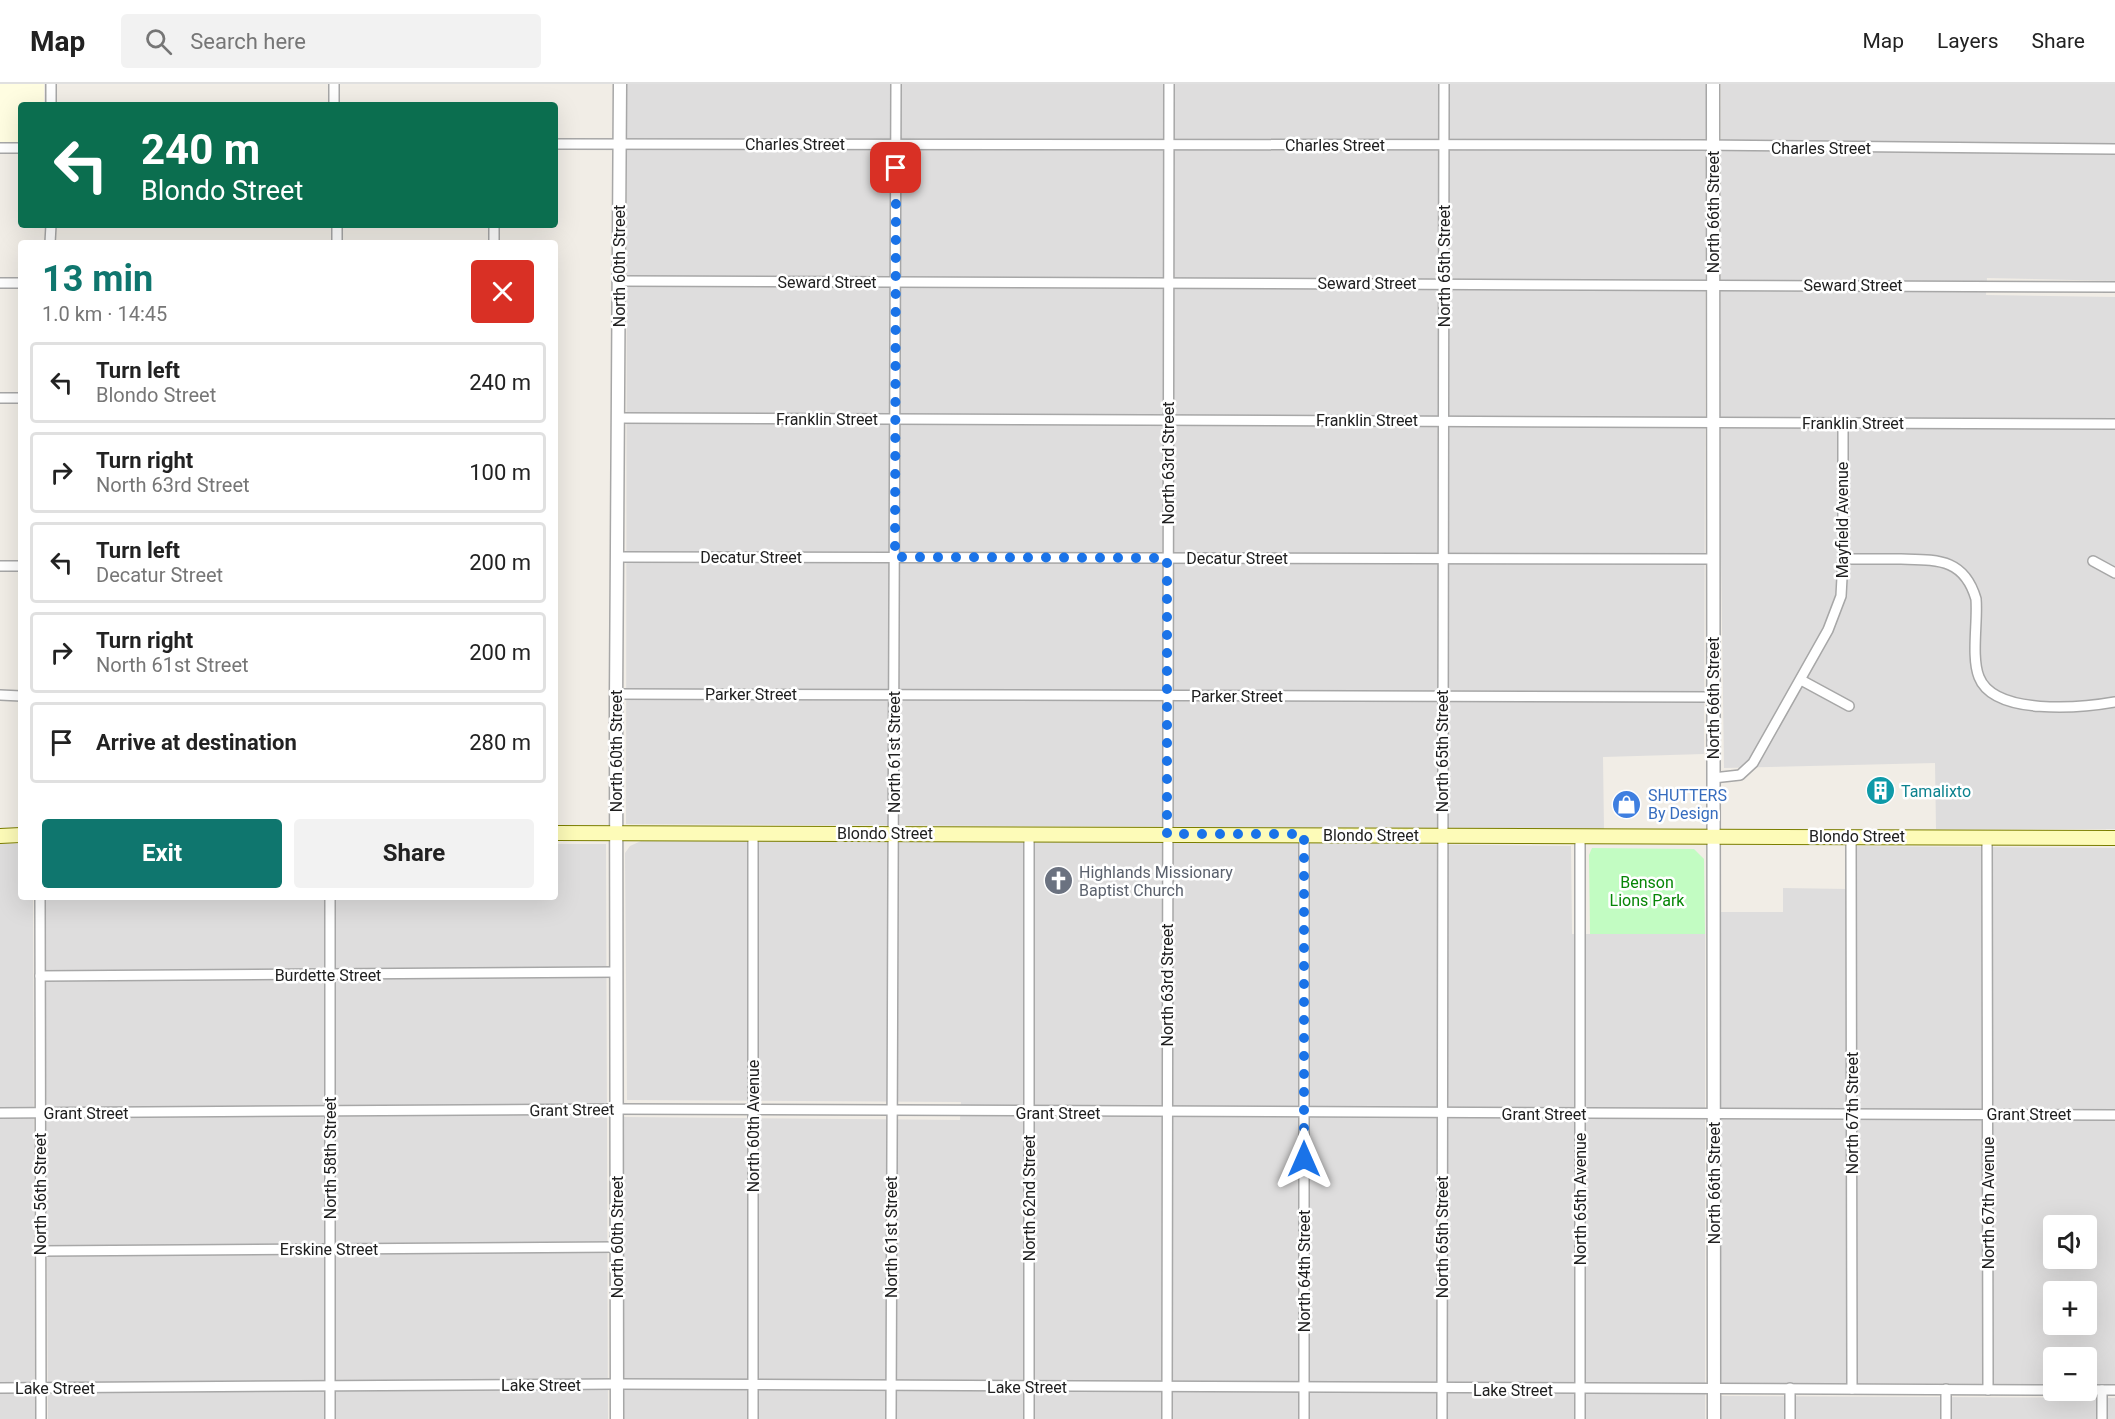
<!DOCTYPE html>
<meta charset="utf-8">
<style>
body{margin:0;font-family:Roboto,sans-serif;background:#f2f2f2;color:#222;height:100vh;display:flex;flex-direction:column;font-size:22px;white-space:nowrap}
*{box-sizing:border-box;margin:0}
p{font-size:20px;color:#767676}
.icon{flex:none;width:33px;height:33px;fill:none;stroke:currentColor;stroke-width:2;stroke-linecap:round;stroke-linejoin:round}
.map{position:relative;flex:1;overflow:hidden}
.details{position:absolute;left:18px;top:156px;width:540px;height:660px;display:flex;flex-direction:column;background:#fff;border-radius:6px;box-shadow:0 6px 24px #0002}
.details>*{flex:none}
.guide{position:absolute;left:18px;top:18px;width:540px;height:126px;border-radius:6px;box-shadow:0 6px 24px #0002;background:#0b6e4f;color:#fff;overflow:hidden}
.controls{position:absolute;left:2043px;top:1131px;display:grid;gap:12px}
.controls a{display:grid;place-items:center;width:54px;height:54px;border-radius:6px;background:#fff;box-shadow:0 6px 24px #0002;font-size:30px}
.pin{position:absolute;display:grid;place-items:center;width:51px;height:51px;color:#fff;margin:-26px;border-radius:12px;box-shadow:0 3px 9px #0006}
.me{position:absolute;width:66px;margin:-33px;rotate:0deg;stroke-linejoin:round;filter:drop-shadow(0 0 4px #0008)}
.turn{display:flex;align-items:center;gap:21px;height:126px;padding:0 24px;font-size:27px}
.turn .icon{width:78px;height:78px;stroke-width:2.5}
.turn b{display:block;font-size:42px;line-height:51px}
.round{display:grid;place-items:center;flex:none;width:63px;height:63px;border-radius:6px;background:#f2f2f2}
.headline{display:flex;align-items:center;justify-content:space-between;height:102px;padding:0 24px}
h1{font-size:36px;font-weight:700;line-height:45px;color:#0f766e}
.primary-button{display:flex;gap:12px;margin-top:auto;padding:12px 24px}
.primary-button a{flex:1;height:69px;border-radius:6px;background:#0f766e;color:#fff;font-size:24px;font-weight:700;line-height:69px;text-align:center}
.primary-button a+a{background:#f2f2f2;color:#222}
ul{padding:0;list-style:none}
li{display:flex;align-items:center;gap:18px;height:81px;margin:0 12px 9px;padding:0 12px;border:3px solid #e0e0e0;border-radius:6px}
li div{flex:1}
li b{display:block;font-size:22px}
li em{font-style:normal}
header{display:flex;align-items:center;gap:36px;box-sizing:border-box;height:84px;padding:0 30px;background:#fff;border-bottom:2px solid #e0e0e0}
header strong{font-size:28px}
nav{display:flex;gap:33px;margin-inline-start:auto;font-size:21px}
.search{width:420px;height:54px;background:#f2f2f2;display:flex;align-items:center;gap:15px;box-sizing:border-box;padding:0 21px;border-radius:6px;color:#767676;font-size:22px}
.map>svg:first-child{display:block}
.residential{fill:#dedddd;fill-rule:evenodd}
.education{fill:#fffde1}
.park{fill:#c2fcc2}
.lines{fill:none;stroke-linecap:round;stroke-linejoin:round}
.minor-casing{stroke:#a7a7a7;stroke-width:12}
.tertiary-casing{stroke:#a7a7a7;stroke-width:15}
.secondary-casing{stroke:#7b7e00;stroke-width:16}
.minor{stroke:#fff;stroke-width:9}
.tertiary{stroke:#fff;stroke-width:12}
.secondary{stroke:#fdfbb8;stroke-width:14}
.route{stroke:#1a73e8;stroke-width:10;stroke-dasharray:0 18}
.labels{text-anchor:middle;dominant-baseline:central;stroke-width:5;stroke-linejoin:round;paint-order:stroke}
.street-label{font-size:16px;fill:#202020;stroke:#fff}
.culture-label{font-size:16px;fill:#0d838f;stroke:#fff;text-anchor:start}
.shop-label{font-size:16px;fill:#366cbe;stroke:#fff;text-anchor:start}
.worship-label{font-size:16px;fill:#5b616d;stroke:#fff;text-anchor:start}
.park-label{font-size:16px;fill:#068606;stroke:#fff}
</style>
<header>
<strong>Map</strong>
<div class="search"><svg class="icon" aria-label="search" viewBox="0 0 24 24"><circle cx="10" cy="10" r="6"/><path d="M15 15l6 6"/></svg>Search here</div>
<nav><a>Map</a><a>Layers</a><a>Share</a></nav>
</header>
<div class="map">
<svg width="2115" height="1335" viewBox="0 0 2115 1335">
<rect width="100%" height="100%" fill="#f1ede6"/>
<g class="residential">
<path d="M627 0H1706L1704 670 1603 673 1604 745 626 740Z"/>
<path d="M1721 0H2115V197L1987 194 1986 211 2115 213V745H1936L1935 679 1724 684 1720 401Z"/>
<path d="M965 755 1571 762 1572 850H1705V1335H622V1033L960 1036 961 1018 627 1016 625 769 630 762 641 757Z"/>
<path d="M0 760H21V813H33L35 1335H0Z"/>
<path d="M555 760H606L608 1335H48L45 813H555Z"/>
<path d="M1848 762 2115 764V1301H2087L2086 1274H2054L2053 1300 1721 1299 1719 828H1783V804L1848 805ZM2054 1142H2086V1174H2054ZM2054 1208H2086V1240H2054Z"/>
<path d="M1720 1312 2115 1314V1335H1720Z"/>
</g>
<path class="education" d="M0 0H44V21H21V58H0Z"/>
<path class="park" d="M1592 764 1694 765 1704 775 1705 850H1590L1589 771Z"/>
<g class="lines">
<defs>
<g id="minor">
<path d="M51 21V0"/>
<path d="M334 21V0"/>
<path d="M555 60 1700 61 2115 65"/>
<path d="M0 64H21"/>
<path d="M337 141V159"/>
<path d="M50 159 51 141"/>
<path d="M494 159V141"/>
<path d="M619 197 2115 203"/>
<path d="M0 199H21"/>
<path d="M0 314H21"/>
<path d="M618 334 2115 340"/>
<path d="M617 473 1712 475"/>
<path d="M1843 475C1863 475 1882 475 1901 475 1937 476 1964 474 1976 515 1978 537 1971 573 1979 593 1994 632 2081 624 2115 618"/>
<path d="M2093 477 2115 489"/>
<path d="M0 482H21"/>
<path d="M1801 596 1849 622"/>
<path d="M617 610 1712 613"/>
<path d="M0 611 21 612"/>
<path d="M1713 694 1740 691 1753 679 1828 546 1841 512 1843 475V339"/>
<path d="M753 749V1335"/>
<path d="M1304 750V1335"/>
<path d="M1580 752V1335"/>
<path d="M1851 752 1852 1305"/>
<path d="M1987 753 1988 1306"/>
<path d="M40 813 41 1335"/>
<path d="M330 813V1335"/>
<path d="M40 892 617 888"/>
<path d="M0 1029 617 1025 2115 1031"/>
<path d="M41 1167 617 1163"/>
<path d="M0 1304 617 1300 2054 1306"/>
<path d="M1946 1305V1335"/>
<path d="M2086 1306H2115"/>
<path d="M2102 1306V1335"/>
<path d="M891 1335 896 0"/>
<path d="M1029 1335V750"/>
<path d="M1167 1335 1169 0"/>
<path d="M1442 1335 1444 0"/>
<path d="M1790 1335V1304"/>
</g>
<g id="tertiary">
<path d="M1713 0 1714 1335"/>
<path d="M617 1335 616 617 620 0"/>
</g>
<g id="secondary">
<path d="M555 749 2115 754"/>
<path d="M0 752 21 751"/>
</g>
</defs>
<use href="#minor" class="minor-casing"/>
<use href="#tertiary" class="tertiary-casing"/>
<use href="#secondary" class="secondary-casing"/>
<use href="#minor" class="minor"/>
<use href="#tertiary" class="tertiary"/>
<use href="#secondary" class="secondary"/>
</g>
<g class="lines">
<path class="route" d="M896 84 895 473 1167 474V750H1304V1075"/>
</g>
<defs>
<symbol id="building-disc" viewBox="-11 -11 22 22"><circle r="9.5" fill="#0f9aa8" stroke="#fff"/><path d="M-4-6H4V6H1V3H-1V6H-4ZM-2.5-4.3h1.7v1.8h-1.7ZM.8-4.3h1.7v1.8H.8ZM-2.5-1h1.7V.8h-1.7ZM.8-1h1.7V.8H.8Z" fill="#fff"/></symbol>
<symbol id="shop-disc" viewBox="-11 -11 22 22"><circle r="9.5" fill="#3f7fe0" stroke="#fff"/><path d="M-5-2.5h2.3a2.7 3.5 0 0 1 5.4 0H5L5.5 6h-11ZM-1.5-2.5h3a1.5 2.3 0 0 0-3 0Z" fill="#fff"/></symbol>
<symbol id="church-disc" viewBox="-11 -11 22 22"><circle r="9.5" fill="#6b7280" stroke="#fff"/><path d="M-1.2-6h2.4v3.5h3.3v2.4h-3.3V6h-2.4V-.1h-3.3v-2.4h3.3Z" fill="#fff"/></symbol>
</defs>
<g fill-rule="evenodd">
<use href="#building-disc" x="1864" y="690" width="33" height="33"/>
<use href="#shop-disc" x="1610" y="704" width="33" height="33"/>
<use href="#church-disc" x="1042" y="780" width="33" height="33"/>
</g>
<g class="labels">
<g class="street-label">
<text x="795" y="60">Charles Street</text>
<text x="1335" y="61">Charles Street</text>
<text x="1821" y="64">Charles Street</text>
<text transform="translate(1713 128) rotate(-90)">North 66th Street</text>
<text transform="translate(619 182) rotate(-90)">North 60th Street</text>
<text transform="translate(1444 182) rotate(-90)">North 65th Street</text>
<text x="827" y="198">Seward Street</text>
<text x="1367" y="199">Seward Street</text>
<text x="1853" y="201">Seward Street</text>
<text x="827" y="335">Franklin Street</text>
<text x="1367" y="336">Franklin Street</text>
<text x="1853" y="339">Franklin Street</text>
<text transform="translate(1168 379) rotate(-90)">North 63rd Street</text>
<text transform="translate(1842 436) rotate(-90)">Mayfield Avenue</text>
<text x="751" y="473">Decatur Street</text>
<text x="1237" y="474">Decatur Street</text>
<text x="751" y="610">Parker Street</text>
<text x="1237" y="612">Parker Street</text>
<text transform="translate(1713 614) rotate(-90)">North 66th Street</text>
<text transform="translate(616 667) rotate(-90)">North 60th Street</text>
<text transform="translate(1442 667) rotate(-90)">North 65th Street</text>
<text transform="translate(894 668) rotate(-90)">North 61st Street</text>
<text x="885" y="749">Blondo Street</text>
<text x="1371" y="751">Blondo Street</text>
<text x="1857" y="752">Blondo Street</text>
<text x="328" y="891">Burdette Street</text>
<text transform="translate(1167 901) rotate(-90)">North 63rd Street</text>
<text transform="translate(572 1026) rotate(-1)">Grant Street</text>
<text x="86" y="1029">Grant Street</text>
<text x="1058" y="1029">Grant Street</text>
<text transform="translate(1852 1029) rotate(-90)">North 67th Street</text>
<text x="1544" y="1030">Grant Street</text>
<text x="2029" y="1030">Grant Street</text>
<text transform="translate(753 1042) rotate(-90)">North 60th Avenue</text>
<text transform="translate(330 1074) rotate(-90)">North 58th Street</text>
<text transform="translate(1714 1099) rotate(-90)">North 66th Street</text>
<text transform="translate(40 1110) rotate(-90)">North 56th Street</text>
<text transform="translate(1029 1114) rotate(-90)">North 62nd Street</text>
<text transform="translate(1580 1115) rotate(-90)">North 65th Avenue</text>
<text transform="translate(1988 1119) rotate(-90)">North 67th Avenue</text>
<text transform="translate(617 1153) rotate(-90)">North 60th Street</text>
<text transform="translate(891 1153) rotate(-90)">North 61st Street</text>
<text transform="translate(1442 1153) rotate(-90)">North 65th Street</text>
<text x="329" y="1165">Erskine Street</text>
<text transform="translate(1304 1187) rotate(-90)">North 64th Street</text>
<text x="541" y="1301">Lake Street</text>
<text x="1027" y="1303">Lake Street</text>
<text x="55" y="1304">Lake Street</text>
<text x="1513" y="1306">Lake Street</text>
</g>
<g class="culture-label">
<text x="1901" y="707">Tamalixto</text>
</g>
<g class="shop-label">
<text x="1648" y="711">SHUTTERS<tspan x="1648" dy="18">By Design</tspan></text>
</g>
<g class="worship-label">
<text x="1079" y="788">Highlands Missionary<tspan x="1079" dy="18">Baptist Church</tspan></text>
</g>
<g class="park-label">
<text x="1647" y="798">Benson<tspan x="1647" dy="18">Lions Park</tspan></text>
</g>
</g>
</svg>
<div class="controls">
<a><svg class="icon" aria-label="sound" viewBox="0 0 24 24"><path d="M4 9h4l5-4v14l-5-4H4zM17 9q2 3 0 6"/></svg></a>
<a>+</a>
<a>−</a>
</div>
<div class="pin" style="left:896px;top:84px;background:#d93025"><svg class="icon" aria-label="arrive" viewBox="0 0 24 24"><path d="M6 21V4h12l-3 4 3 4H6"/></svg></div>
<svg class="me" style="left:1304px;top:1075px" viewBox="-20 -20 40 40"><path d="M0-17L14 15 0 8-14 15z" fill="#1a73e8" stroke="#fff" stroke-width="4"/></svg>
<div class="guide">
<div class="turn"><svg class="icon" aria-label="left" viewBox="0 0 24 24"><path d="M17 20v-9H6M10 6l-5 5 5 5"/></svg><div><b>240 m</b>Blondo Street</div></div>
</div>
<section class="details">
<div class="headline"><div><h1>13 min</h1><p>1.0 km · 14:45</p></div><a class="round" style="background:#d93025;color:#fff"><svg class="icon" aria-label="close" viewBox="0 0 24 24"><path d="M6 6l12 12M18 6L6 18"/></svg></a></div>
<ul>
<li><svg class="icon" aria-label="left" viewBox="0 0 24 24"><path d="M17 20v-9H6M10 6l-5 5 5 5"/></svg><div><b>Turn left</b><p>Blondo Street</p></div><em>240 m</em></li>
<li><svg class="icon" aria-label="right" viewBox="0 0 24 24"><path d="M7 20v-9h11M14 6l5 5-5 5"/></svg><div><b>Turn right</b><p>North 63rd Street</p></div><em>100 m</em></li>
<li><svg class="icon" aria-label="left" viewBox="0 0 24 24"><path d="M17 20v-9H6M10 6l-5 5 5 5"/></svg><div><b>Turn left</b><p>Decatur Street</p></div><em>200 m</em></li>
<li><svg class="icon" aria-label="right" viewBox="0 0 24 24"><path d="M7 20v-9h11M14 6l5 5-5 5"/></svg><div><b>Turn right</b><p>North 61st Street</p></div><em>200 m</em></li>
<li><svg class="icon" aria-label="arrive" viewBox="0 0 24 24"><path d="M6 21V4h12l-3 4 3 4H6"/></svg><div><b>Arrive at destination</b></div><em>280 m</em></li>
</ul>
<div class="primary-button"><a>Exit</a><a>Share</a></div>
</section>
</div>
